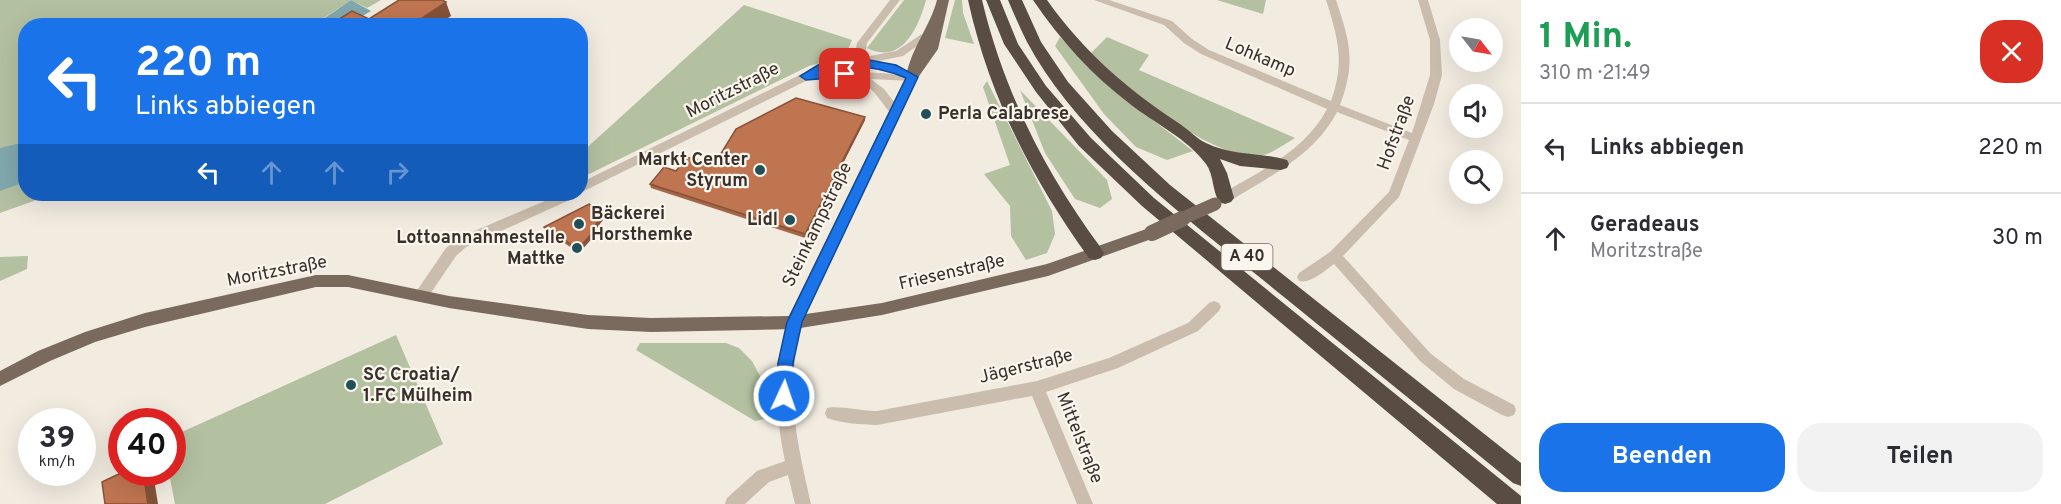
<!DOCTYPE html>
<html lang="de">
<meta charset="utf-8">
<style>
body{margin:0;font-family:Overpass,sans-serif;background:#f2f2f3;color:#2b2b33;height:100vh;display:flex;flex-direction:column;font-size:22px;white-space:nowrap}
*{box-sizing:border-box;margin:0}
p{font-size:20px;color:#7c7c81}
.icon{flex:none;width:33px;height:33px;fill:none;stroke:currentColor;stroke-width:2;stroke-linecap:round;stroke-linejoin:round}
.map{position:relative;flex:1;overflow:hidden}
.drawer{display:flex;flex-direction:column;background:#fff;width:540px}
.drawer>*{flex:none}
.guide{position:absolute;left:18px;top:18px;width:570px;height:183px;border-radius:24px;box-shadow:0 6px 24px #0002;background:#1a73e8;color:#fff;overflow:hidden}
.needle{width:39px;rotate:121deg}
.controls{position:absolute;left:1449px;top:18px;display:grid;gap:12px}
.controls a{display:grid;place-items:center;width:54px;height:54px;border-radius:50%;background:#fff;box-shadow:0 6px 24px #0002;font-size:30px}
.speed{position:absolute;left:18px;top:408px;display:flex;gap:12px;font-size:30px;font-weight:700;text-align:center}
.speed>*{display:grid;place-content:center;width:78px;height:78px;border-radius:50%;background:#fff;box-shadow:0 6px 24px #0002;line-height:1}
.speed small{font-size:15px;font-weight:400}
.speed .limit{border:9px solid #d22;background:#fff;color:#111}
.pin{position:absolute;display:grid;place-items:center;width:51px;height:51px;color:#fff;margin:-26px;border-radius:12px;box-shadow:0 3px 9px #0006}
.me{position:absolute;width:66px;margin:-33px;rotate:3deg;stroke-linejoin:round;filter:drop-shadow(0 0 4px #0008)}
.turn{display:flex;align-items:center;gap:21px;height:126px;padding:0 18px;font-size:27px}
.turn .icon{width:78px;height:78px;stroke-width:2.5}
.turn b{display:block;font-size:42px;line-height:51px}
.lanes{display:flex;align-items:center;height:57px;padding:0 18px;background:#0003;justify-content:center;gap:30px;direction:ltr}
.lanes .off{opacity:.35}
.round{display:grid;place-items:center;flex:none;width:63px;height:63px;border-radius:24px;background:#f2f2f3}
.overview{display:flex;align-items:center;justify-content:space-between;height:102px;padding:0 18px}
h1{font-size:36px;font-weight:700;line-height:45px;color:#1e9e55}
.primary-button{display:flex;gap:12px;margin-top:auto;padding:12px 18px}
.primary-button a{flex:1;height:69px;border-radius:24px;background:#1a73e8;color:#fff;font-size:24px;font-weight:700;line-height:69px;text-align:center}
.primary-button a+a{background:#f2f2f3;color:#2b2b33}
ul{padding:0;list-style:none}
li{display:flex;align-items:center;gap:18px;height:90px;padding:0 18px;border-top:2px solid #e1e1e2}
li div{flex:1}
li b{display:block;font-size:22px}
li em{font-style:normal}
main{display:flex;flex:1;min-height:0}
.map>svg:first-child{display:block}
.green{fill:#b3c1a1}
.water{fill:#81a8ae}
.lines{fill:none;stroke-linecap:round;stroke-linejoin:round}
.minor{fill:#cabdad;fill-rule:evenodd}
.major{fill:#7a695d;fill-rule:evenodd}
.highway{fill:#594c43;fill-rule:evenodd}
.major-bridge-far1{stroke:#7a695d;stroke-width:13}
.major-bridge{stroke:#7a695d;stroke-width:16}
.wall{fill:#a56546}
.shaded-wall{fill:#865239}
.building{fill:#c07551;stroke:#865239;stroke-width:1.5}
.route{fill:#1a73e8;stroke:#114b97;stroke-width:1.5}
.poi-dot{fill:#225059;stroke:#faf5ed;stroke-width:2}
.labels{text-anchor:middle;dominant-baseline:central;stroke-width:4.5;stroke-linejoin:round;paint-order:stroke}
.shield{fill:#faf5ed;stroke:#736b65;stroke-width:1.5}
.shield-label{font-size:16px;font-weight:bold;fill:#39302b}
.street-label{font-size:18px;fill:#39302b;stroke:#faf5ed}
.poi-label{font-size:18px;font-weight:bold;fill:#39302b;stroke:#faf5ed;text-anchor:start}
</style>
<main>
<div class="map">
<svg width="1521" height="504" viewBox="0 0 1521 504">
<rect width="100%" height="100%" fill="#f2ebe0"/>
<g class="green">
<path d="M0 0H381L367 8 351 0 313 25 26 26V194H53L0 213Z"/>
<path d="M904 0H926C919 26 902 66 867 48Z"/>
<path d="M955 0H962L963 13 974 44 945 38Z"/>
<path d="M1217 0H1266L1263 14Z"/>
<path d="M744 5 852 40 846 54 840 58 809 66 581 178V153Z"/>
<path d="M1060 37 1104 82 1193 151 1167 160 1136 147 1104 114 1055 46Z"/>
<path d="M1107 37 1149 55 1139 70 1295 138C1286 143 1269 156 1258 156 1205 157 1130 88 1089 55Z"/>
<path d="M987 81 1052 211 1055 234 1047 253 1026 260 1011 236 1010 206 984 174 1010 165 983 87Z"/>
<path d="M1020 90 1107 180 1112 199 1100 208 1075 199 1045 153Z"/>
<path d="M28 256 27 269 0 281V257Z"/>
<path d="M396 335 443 444 325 504H175L169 473 172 472 173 436Z"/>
<path d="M640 343H726L739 348 752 361 760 376 765 419 755 421 636 350Z"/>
</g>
<g class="water">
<path d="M351 0 371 11 347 25 313 26Z"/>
<path d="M25 142V182L0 191V148Z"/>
</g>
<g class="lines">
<g class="minor">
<path d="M890 0H900L867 43 865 57 896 51 922 34H930L931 36 903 56 864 64 862 72 916 75V79L912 81 871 79 884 89 901 111 899 114H891C882 103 870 83 856 79 844 74 829 82 818 75L580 193V183L818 66 854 59 857 43ZM853 66 854 72 826 71Z"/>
<path d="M1094 0H1109L1172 21 1192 39 1209 50 1331 101C1345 62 1338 38 1326 0H1336C1350 42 1356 62 1340 105L1412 133 1430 75V40L1418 0H1428L1440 40 1442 75 1434 104 1399 197 1343 256 1430 353 1464 379 1514 405 1516 410 1514 415 1508 417 1502 415 1454 389 1420 361 1334 264C1324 271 1311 284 1299 281L1297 277 1299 273 1330 252 1389 192 1409 140 1337 112C1314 156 1270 176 1230 201H1220L1219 198 1220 195C1260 171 1305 151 1327 109L1201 54 1184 43 1164 25Z"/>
<path d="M561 194H578L576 197 466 247 456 256 426 300H416L414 296 416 292 446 248 456 239Z"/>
<path d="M1214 301 1219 303 1221 307 1219 311 1198 331 1118 368 1046 392 1093 504H1077L1032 396 877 425C860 424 844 424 827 418L825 413 827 408C836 405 865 411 877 411L1037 381 1109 358 1188 323 1209 303Z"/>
<path d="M794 316 799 318 801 322C786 395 795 433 811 504H795L788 475 769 482 745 504H725L727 498 757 471 785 461C774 410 776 372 787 322L789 318Z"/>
</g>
<path class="major" d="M937 0H949L938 49 917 79 806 314 882 303 1047 264 1152 227 1157 229 1159 233 1157 237 1048 276 882 315 794 329 651 332 588 329 449 308 348 287H316L145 327 95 342 50 361 0 386V371L38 351 85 332 145 313 316 275H348L449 296 588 315 651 318 789 316 906 77C911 48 930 27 937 0Z"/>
<g class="highway">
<path d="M968 0H982C1004 92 1045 172 1101 248L1104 253 1101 258 1095 260 1089 258C1032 179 989 96 968 0Z"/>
<path d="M986 0H1000L1018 44 1046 86 1091 138 1154 198 1521 496V504H1497L1142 206 1079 146 1036 92 1004 44Z"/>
<path d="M1008 0H1022L1041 42 1068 82 1112 131 1170 185 1521 463V486L1513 483C1437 421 1360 359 1284 297 1196 225 1081 143 1027 42 1020 28 1014 14 1008 0Z"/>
<path d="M1033 0H1047C1083 51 1128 90 1180 124 1189 130 1197 139 1206 143 1232 156 1260 152 1287 160L1289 164 1287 168 1281 170 1240 166 1220 159 1227 173 1234 198 1231 202 1225 204 1219 202C1212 190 1214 175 1206 164 1187 138 1154 123 1130 104 1092 75 1060 40 1033 0Z"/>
</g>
<path class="major-bridge-far1" d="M1179 220 1215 204"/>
<path class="major-bridge" d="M1152 233 1182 219"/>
</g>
<g class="wall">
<path d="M865 117V120L805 238 651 188 650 184 676 171 714 165Z"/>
<path d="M605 217 593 233 594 236 579 253 545 230 544 227Z"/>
</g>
<g class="shaded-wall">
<path d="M446 2 451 16 436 26H410Z"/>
<path d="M865 117V120L805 238V234Z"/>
<path d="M604 213 605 217 593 233 594 236 579 253 578 249Z"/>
<path d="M143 472 153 473 158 504H148Z"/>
</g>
<g class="building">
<path d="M399 0H442L446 2 410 26H328L352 11 369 19Z"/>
<path d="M796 98 865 117 805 234 650 184 664 167 676 171 687 157 714 165 736 129Z"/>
<path d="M589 204 604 213 591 231 593 232 578 249 544 227Z"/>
<path d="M123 472H143L148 504H105L102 482Z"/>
</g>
<path class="route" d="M858 58 896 65 918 77 802 322 793 363 792 396 789 401 784 403 778 401 776 396 778 363 787 322 906 78C879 66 853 63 824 72L849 71V76L845 77 806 80 800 76 818 65Z"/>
<g class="poi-dot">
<circle cx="926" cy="114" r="6"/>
<circle cx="760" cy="170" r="6"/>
<circle cx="790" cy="220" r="6"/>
<circle cx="579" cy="224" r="6"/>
<circle cx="577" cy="248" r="6"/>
<circle cx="351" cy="385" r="6"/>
</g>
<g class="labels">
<rect class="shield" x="1221.5" y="244" width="51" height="26" rx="4.5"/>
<g class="shield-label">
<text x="1247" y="257">A 40</text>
</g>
<g class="street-label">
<text transform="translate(1260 58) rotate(23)">Lohkamp</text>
<text transform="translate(733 91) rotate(-27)">Moritzstraße</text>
<text transform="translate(1397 133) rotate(-70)">Hofstraße</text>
<text transform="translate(818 225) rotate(-64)">Steinkampstraße</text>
<text transform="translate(277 272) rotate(-11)">Moritzstraße</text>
<text transform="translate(952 273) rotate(-13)">Friesenstraße</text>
<text transform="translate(1026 367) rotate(-14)">Jägerstraße</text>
<text transform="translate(1079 438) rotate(68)">Mittelstraße</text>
</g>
<g class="poi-label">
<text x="938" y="114">Perla Calabrese</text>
<text x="748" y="160" text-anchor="end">Markt Center<tspan x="748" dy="21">Styrum</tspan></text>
<text x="591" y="214">Bäckerei<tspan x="591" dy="21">Horsthemke</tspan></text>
<text x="778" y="220" text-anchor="end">Lidl</text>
<text x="565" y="238" text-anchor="end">Lottoannahmestelle<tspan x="565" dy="21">Mattke</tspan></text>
<text x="363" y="375">SC Croatia/<tspan x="363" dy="21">1.FC Mülheim</tspan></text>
</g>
</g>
</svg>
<div class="controls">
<a><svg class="needle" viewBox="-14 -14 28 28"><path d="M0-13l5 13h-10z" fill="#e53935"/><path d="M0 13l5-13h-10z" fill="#7c7c81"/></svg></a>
<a><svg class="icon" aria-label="sound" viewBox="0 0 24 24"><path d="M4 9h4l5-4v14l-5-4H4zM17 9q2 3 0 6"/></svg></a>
<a><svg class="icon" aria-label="search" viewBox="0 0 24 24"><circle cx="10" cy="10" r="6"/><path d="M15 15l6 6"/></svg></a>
</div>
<div class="speed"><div>39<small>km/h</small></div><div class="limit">40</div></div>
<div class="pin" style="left:845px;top:74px;background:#d93025"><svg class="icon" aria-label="arrive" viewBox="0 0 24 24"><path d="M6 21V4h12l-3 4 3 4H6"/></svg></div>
<svg class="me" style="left:784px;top:396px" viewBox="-20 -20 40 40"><circle r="17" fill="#1a73e8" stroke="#fff" stroke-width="3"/><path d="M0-11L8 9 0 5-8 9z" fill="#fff"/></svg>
<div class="guide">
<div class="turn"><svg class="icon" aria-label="left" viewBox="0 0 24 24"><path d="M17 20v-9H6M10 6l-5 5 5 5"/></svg><div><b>220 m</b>Links abbiegen</div></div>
<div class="lanes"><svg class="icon" aria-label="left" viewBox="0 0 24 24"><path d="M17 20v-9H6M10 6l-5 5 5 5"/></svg><svg class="icon off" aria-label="ahead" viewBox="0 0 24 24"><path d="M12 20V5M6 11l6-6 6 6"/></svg><svg class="icon off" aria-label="ahead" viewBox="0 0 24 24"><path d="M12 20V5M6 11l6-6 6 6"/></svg><svg class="icon off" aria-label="right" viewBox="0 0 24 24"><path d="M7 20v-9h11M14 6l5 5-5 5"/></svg></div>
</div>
</div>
<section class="drawer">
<div class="overview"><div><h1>1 Min.</h1><p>310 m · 21:49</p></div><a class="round" style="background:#d93025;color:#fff"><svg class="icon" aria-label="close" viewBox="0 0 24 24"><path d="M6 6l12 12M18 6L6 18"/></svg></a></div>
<ul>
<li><svg class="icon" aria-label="left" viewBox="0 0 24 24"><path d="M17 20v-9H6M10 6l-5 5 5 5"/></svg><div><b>Links abbiegen</b></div><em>220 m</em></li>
<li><svg class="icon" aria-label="ahead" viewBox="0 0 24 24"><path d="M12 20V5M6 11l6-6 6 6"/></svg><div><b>Geradeaus</b><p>Moritzstraße</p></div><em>30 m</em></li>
</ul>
<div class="primary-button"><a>Beenden</a><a>Teilen</a></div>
</section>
</main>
